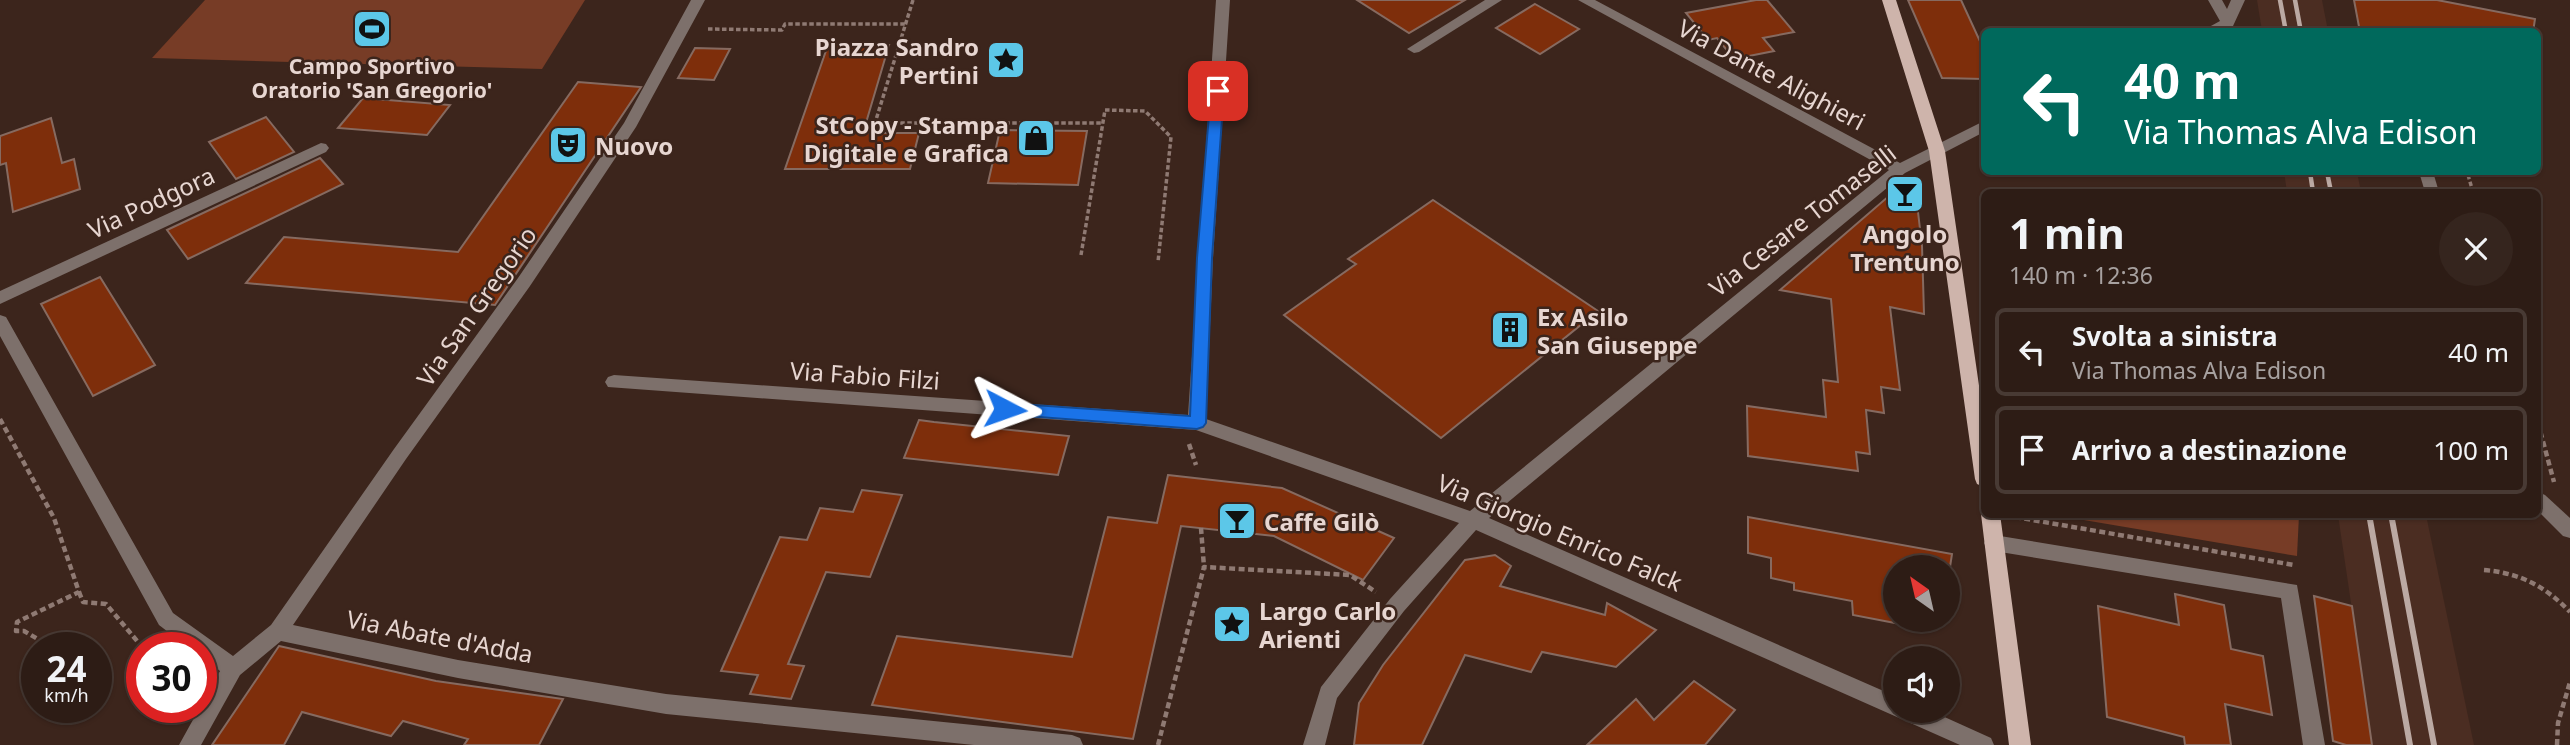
<!DOCTYPE html>
<html lang="it">
<meta charset="utf-8">
<style>
body{margin:0;font-family:"Noto Sans",sans-serif;background:#35251e;color:#f1f3f6;height:100vh;display:flex;flex-direction:column;font-size:26px;white-space:nowrap}
*{box-sizing:border-box;margin:0}
p{font-size:23px;color:#a7a1a0}
.icon{flex:none;width:38px;height:38px;fill:none;stroke:currentColor;stroke-width:2;stroke-linecap:round;stroke-linejoin:round}
.map{position:relative;flex:1;overflow:hidden}
.sheet{position:absolute;left:1981px;top:189px;width:560px;height:329px;display:flex;flex-direction:column;background:#2d1c15;border-radius:10px;box-shadow:0 2px 5px #0004,0 0 0 2px #483a34}
.sheet>*{flex:none}
.top-card{position:absolute;left:1981px;top:28px;width:560px;height:147px;border-radius:10px;box-shadow:0 2px 5px #0004,0 0 0 2px #483a34;background:#00695c;color:#fff;overflow:hidden}
.needle{width:46px;rotate:326deg}
.buttons{position:absolute;left:1883px;top:555px;display:grid;gap:14px}
.buttons a{display:grid;place-items:center;width:77px;height:77px;border-radius:50%;background:#2d1c15;box-shadow:0 2px 5px #0004,0 0 0 2px #483a34;font-size:35px}
.speed{position:absolute;left:21px;top:632px;display:flex;gap:14px;font-size:35px;font-weight:700;text-align:center}
.speed>*{display:grid;place-content:center;width:91px;height:91px;border-radius:50%;background:#2d1c15;box-shadow:0 2px 5px #0004,0 0 0 2px #483a34;line-height:1}
.speed small{font-size:18px;font-weight:400}
.speed .limit{border:10px solid #d22;background:#fff;color:#111}
.pin{position:absolute;display:grid;place-items:center;width:60px;height:60px;color:#fff;margin:-30px;border-radius:14px;box-shadow:0 4px 10px #0006}
.me{position:absolute;width:77px;margin:-38px;rotate:94deg;stroke-linejoin:round;filter:drop-shadow(0 0 5px #0008)}
.turn{display:flex;align-items:center;gap:24px;height:147px;padding:0 28px;font-size:32px}
.turn .icon{width:91px;height:91px;stroke-width:2.5}
.turn b{display:block;font-size:49px;line-height:60px}
.round{display:grid;place-items:center;flex:none;width:74px;height:74px;border-radius:37px;background:#35251e}
.summary{display:flex;align-items:center;justify-content:space-between;height:119px;padding:0 28px}
h1{font-size:42px;font-weight:700;line-height:52px}
ul{padding:0;list-style:none}
li{display:flex;align-items:center;gap:21px;height:88px;margin:0 14px 10px;padding:0 14px;border:4px solid #483a34;border-radius:10px}
li div{flex:1}
li b{display:block;font-size:26px}
li em{font-style:normal}
.map>svg:first-child{display:block}
.built{fill:#4b2d22}
.green{fill:#773c26}
.building{fill:#7e2e0b;stroke:#866a60;stroke-width:2}
.lines{fill:none;stroke-linecap:round;stroke-linejoin:round}
.path-far1{stroke:#8f7a73;stroke-width:3.5;stroke-dasharray:4.5 2.5;stroke-linecap:butt}
.path{stroke:#8f7a73;stroke-width:4.5;stroke-dasharray:6 3.5;stroke-linecap:butt}
.minor{fill:#7d706b;fill-rule:evenodd}
.major{fill:#ceb4ab;fill-rule:evenodd}
.rail-far1{stroke:#bba9a3;stroke-width:4.5}
.rail{stroke:#bba9a3;stroke-width:6}
.route{fill:#1a73e8;stroke:#114b97;stroke-width:2}
.labels{text-anchor:middle;dominant-baseline:central;stroke-width:5;stroke-linejoin:round;paint-order:stroke}
.far-poi-label{font-size:21px;font-weight:bold;fill:#e7d6d1;stroke:#3c251c}
.poi-label{font-size:24px;font-weight:bold;fill:#e7d6d1;stroke:#3c251c;text-anchor:start}
.street-label{font-size:24px;fill:#e7d6d1;stroke:#3c251c}
</style>
<div class="map">
<svg width="2570" height="745" viewBox="0 0 2570 745">
<rect width="100%" height="100%" fill="#3c251c"/>
<g class="built">
<path d="M2257 0H2322L2328 31H2262Z"/>
<path d="M2284 172H2357L2361 192H2287Z"/>
<path d="M2338 515H2426L2474 745H2372Z"/>
</g>
<g class="green">
<path d="M205 0H585L542 69 152 58Z"/>
<path d="M2054 515H2299L2297 556Z"/>
</g>
<g class="building">
<path d="M1357 0H1465L1409 33Z"/>
<path d="M1756 0H1767L1794 32 1763 38 1774 51 1734 59 1717 38 1708 40 1686 13Z"/>
<path d="M1908 0H1961L1984 50V79L1942 78Z"/>
<path d="M2354 0H2437L2535 19 2533 32H2360Z"/>
<path d="M1535 4 1579 29 1540 54 1496 28Z"/>
<path d="M828 45H889L863 133H919L910 169H785Z"/>
<path d="M695 48 730 49 714 80 678 78Z"/>
<path d="M578 82 641 87 495 305 246 283 284 237 458 252Z"/>
<path d="M363 98 450 105 427 135 338 128Z"/>
<path d="M266 117 294 152 236 179 209 142Z"/>
<path d="M51 118 62 163 74 159 80 189 13 212 6 163 0 165V136Z"/>
<path d="M1000 130 1087 131 1078 185 988 183Z"/>
<path d="M320 158 343 184 188 259 167 230Z"/>
<path d="M1897 189 1916 195 1922 246 1924 314 1890 307 1900 390 1881 387 1884 413 1866 410 1870 454 1856 452 1858 471 1748 456 1747 406 1826 417 1823 380 1838 382 1831 299 1780 290Z"/>
<path d="M1433 200 1598 311 1441 438 1284 315 1356 264 1348 259Z"/>
<path d="M100 277 155 365 93 396 41 304Z"/>
<path d="M919 420 934 422 1069 436 1058 475 904 458Z"/>
<path d="M1168 475 1282 488 1394 538 1363 580 1274 536 1181 526 1133 739 872 705 897 636 1072 657 1108 517 1157 523Z"/>
<path d="M862 490 902 495 870 577 826 572 788 664 804 666 791 699 750 694 758 675 721 671 780 537 807 540 820 508 853 512Z"/>
<path d="M1748 517 1952 554 1950 567H1895V623L1853 615 1852 601 1794 590V583L1771 578V558L1748 553Z"/>
<path d="M1495 555 1511 566 1500 586 1605 615 1607 603 1656 630 1616 667 1542 652 1531 672 1465 655 1422 745H1354L1359 703 1383 665 1465 560Z"/>
<path d="M2175 594 2224 605 2231 649 2263 656 2272 715 2225 704 2231 745H2185L2184 737 2107 717 2098 606 2179 625Z"/>
<path d="M2314 596 2352 606 2372 745H2346L2333 741Z"/>
<path d="M279 646 436 681 563 699 539 745H464L468 739 403 721 391 736 302 712 284 745H212Z"/>
<path d="M1694 681 1735 710 1705 745H1587L1636 699 1654 720Z"/>
</g>
<g class="lines">
<g class="path-far1">
<path d="M913 0 875 123H1103"/>
<path d="M708 29 782 30 785 24H905"/>
<path d="M2468 175 2473 192"/>
<path d="M1081 255 1105 110 1145 111 1171 137 1158 262"/>
</g>
<g class="path">
<path d="M0 419 54 518 79 592 17 622 16 631H24L43 642"/>
<path d="M2538 423 2554 482"/>
<path d="M1189 444 1196 465"/>
<path d="M2015 517 2294 565"/>
<path d="M1201 528 1204 567"/>
<path d="M2484 570C2520 573 2545 586 2570 612"/>
<path d="M79 592 83 602 106 604 143 648"/>
<path d="M1158 745 1204 567 1350 575 1376 592"/>
<path d="M2557 745 2558 723 2570 682"/>
</g>
<g class="minor">
<path d="M691 0H705L636 127 530 286 406 459 293 625 458 660 666 694 1072 735 1080 738 1083 745H974L666 714 458 678 281 641 240 675 201 745H179L220 671 201 657V648H189L159 625 0 336V315L6 317 173 613 233 656 271 625 394 449 518 278 624 123Z"/>
<path d="M1216 0H1230L1213 258 1206 419 1470 511 1889 170 1578 0H1595L1900 163 1984 121V132L1905 173 1489 518 1895 696V710H1929L1991 738 1994 745H1960L1476 530 1404 611 1337 698 1325 745H1303L1321 687 1390 599 1459 523 1196 430 608 387 605 382 608 377 614 375 1188 415Z"/>
<path d="M1485 0H1502L1419 52 1414 53 1407 49Z"/>
<path d="M2208 0H2222L2227 9 2231 0H2245L2233 26 2220 32H2200L2220 21Z"/>
<path d="M321 143 326 144 329 148 326 152 0 304V291Z"/>
<path d="M2419 172H2433L2439 192H2425Z"/>
<path d="M2538 492 2545 495 2570 518V538L2563 536 2538 511Z"/>
<path d="M1994 535 2297 585 2325 745H2303L2281 598 1994 551 1987 549 1984 543 1987 537Z"/>
</g>
<g class="major">
<path d="M1882 0H1896L1945 151 1984 420V487L1977 484 1975 479 1929 151Z"/>
<path d="M1984 508V514H2000L2031 745H2009L1981 514Z"/>
</g>
<g class="rail-far1">
<path d="M2280 0 2286 32"/>
<path d="M2295 0 2301 32"/>
<path d="M2310 172 2313 192"/>
<path d="M2327 172 2331 192"/>
</g>
<g class="rail">
<path d="M2369 514 2410 745"/>
<path d="M2391 514 2434 745"/>
</g>
</g>
<path class="route" d="M1218 86 1224 91 1212 258 1206 423 1203 427 1197 429 999 414 997 409 999 405 1005 403 1190 416 1197 258 1211 91Z"/>
<defs>
<symbol id="stadium-square" viewBox="-11 -11 22 22"><rect x="-9" y="-9" width="18" height="18" rx="4" fill="#5cc7e8" stroke="#3c251c"/><path d="M0-5a6.5 5 0 1 0 0 10a6.5 5 0 1 0 0-10ZM-3.5-1.8h7v3.6h-7Z" fill="#111"/></symbol>
<symbol id="sight-square" viewBox="-11 -11 22 22"><rect x="-9" y="-9" width="18" height="18" rx="4" fill="#5cc7e8" stroke="#3c251c"/><path d="M0-6L1.8-2.2L6-1.7L2.9 1.2L3.7 5.4L0 3.3L-3.7 5.4L-2.9 1.2L-6-1.7L-1.8-2.2Z" fill="#111"/></symbol>
<symbol id="shop-square" viewBox="-11 -11 22 22"><rect x="-9" y="-9" width="18" height="18" rx="4" fill="#5cc7e8" stroke="#3c251c"/><path d="M-5-2.5h2.3a2.7 3.5 0 0 1 5.4 0H5L5.5 6h-11ZM-1.5-2.5h3a1.5 2.3 0 0 0-3 0Z" fill="#111"/></symbol>
<symbol id="theatre-square" viewBox="-11 -11 22 22"><rect x="-9" y="-9" width="18" height="18" rx="4" fill="#5cc7e8" stroke="#3c251c"/><path d="M-5-5.5Q0-4 5-5.5V0Q5 5 0 6Q-5 5-5 0ZM-3.3-2.5H-1v1.5H-3.3ZM1-2.5H3.3v1.5H1ZM-2.8 1Q0 5.5 2.8 1Z" fill="#111"/></symbol>
<symbol id="bar-square" viewBox="-11 -11 22 22"><rect x="-9" y="-9" width="18" height="18" rx="4" fill="#5cc7e8" stroke="#3c251c"/><path d="M-6-5H6L.8 .8V4.5H3.5V6h-7V4.5H-.8V.8Z" fill="#111"/></symbol>
<symbol id="building-square" viewBox="-11 -11 22 22"><rect x="-9" y="-9" width="18" height="18" rx="4" fill="#5cc7e8" stroke="#3c251c"/><path d="M-4-6H4V6H1V3H-1V6H-4ZM-2.5-4.3h1.7v1.8h-1.7ZM.8-4.3h1.7v1.8H.8ZM-2.5-1h1.7V.8h-1.7ZM.8-1h1.7V.8H.8Z" fill="#111"/></symbol>
</defs>
<g fill-rule="evenodd">
<use href="#stadium-square" x="350" y="7" width="44" height="44"/>
<use href="#sight-square" x="984" y="38" width="44" height="44"/>
<use href="#shop-square" x="1014" y="116" width="44" height="44"/>
<use href="#theatre-square" x="546" y="123" width="44" height="44"/>
<use href="#bar-square" x="1883" y="172" width="44" height="44"/>
<use href="#building-square" x="1488" y="308" width="44" height="44"/>
<use href="#bar-square" x="1215" y="499" width="44" height="44"/>
<use href="#sight-square" x="1210" y="602" width="44" height="44"/>
</g>
<g class="labels">
<g class="far-poi-label">
<text x="372" y="66">Campo Sportivo<tspan x="372" dy="24">Oratorio 'San Gregorio'</tspan></text>
</g>
<g class="poi-label">
<text x="979" y="46" text-anchor="end">Piazza Sandro<tspan x="979" dy="28">Pertini</tspan></text>
<text x="1009" y="124" text-anchor="end">StCopy - Stampa<tspan x="1009" dy="28">Digitale e Grafica</tspan></text>
<text x="595" y="145">Nuovo</text>
<text x="1905" y="233" text-anchor="middle">Angolo<tspan x="1905" dy="28">Trentuno</tspan></text>
<text x="1537" y="316">Ex Asilo<tspan x="1537" dy="28">San Giuseppe</tspan></text>
<text x="1264" y="521">Caffe Gilò</text>
<text x="1259" y="610">Largo Carlo<tspan x="1259" dy="28">Arienti</tspan></text>
</g>
<g class="street-label">
<text transform="translate(1772 74) rotate(28)">Via Dante Alighieri</text>
<text transform="translate(151 202) rotate(-25)">Via Podgora</text>
<text transform="translate(1802 220) rotate(-38)">Via Cesare Tomaselli</text>
<text transform="translate(476 306) rotate(-55)">Via San Gregorio</text>
<text transform="translate(865 375) rotate(4)">Via Fabio Filzi</text>
<text transform="translate(1560 532) rotate(23)">Via Giorgio Enrico Falck</text>
<text transform="translate(440 636) rotate(11)">Via Abate d'Adda</text>
</g>
</g>
</svg>
<div class="buttons">
<a><svg class="needle" viewBox="-14 -14 28 28"><path d="M0-13l5 13h-10z" fill="#e53935"/><path d="M0 13l5-13h-10z" fill="#a7a1a0"/></svg></a>
<a><svg class="icon" aria-label="sound" viewBox="0 0 24 24"><path d="M4 9h4l5-4v14l-5-4H4zM17 9q2 3 0 6"/></svg></a>
</div>
<div class="speed"><div>24<small>km/h</small></div><div class="limit">30</div></div>
<div class="pin" style="left:1218px;top:91px;background:#d93025"><svg class="icon" aria-label="arrive" viewBox="0 0 24 24"><path d="M6 21V4h12l-3 4 3 4H6"/></svg></div>
<svg class="me" style="left:1005px;top:409px" viewBox="-20 -20 40 40"><path d="M0-17L14 15 0 8-14 15z" fill="#1a73e8" stroke="#fff" stroke-width="4"/></svg>
<div class="top-card">
<div class="turn"><svg class="icon" aria-label="left" viewBox="0 0 24 24"><path d="M17 20v-9H6M10 6l-5 5 5 5"/></svg><div><b>40 m</b>Via Thomas Alva Edison</div></div>
</div>
<section class="sheet">
<div class="summary"><div><h1>1 min</h1><p>140 m · 12:36</p></div><a class="round"><svg class="icon" aria-label="close" viewBox="0 0 24 24"><path d="M6 6l12 12M18 6L6 18"/></svg></a></div>
<ul>
<li><svg class="icon" aria-label="left" viewBox="0 0 24 24"><path d="M17 20v-9H6M10 6l-5 5 5 5"/></svg><div><b>Svolta a sinistra</b><p>Via Thomas Alva Edison</p></div><em>40 m</em></li>
<li><svg class="icon" aria-label="arrive" viewBox="0 0 24 24"><path d="M6 21V4h12l-3 4 3 4H6"/></svg><div><b>Arrivo a destinazione</b></div><em>100 m</em></li>
</ul>
</section>
</div>
